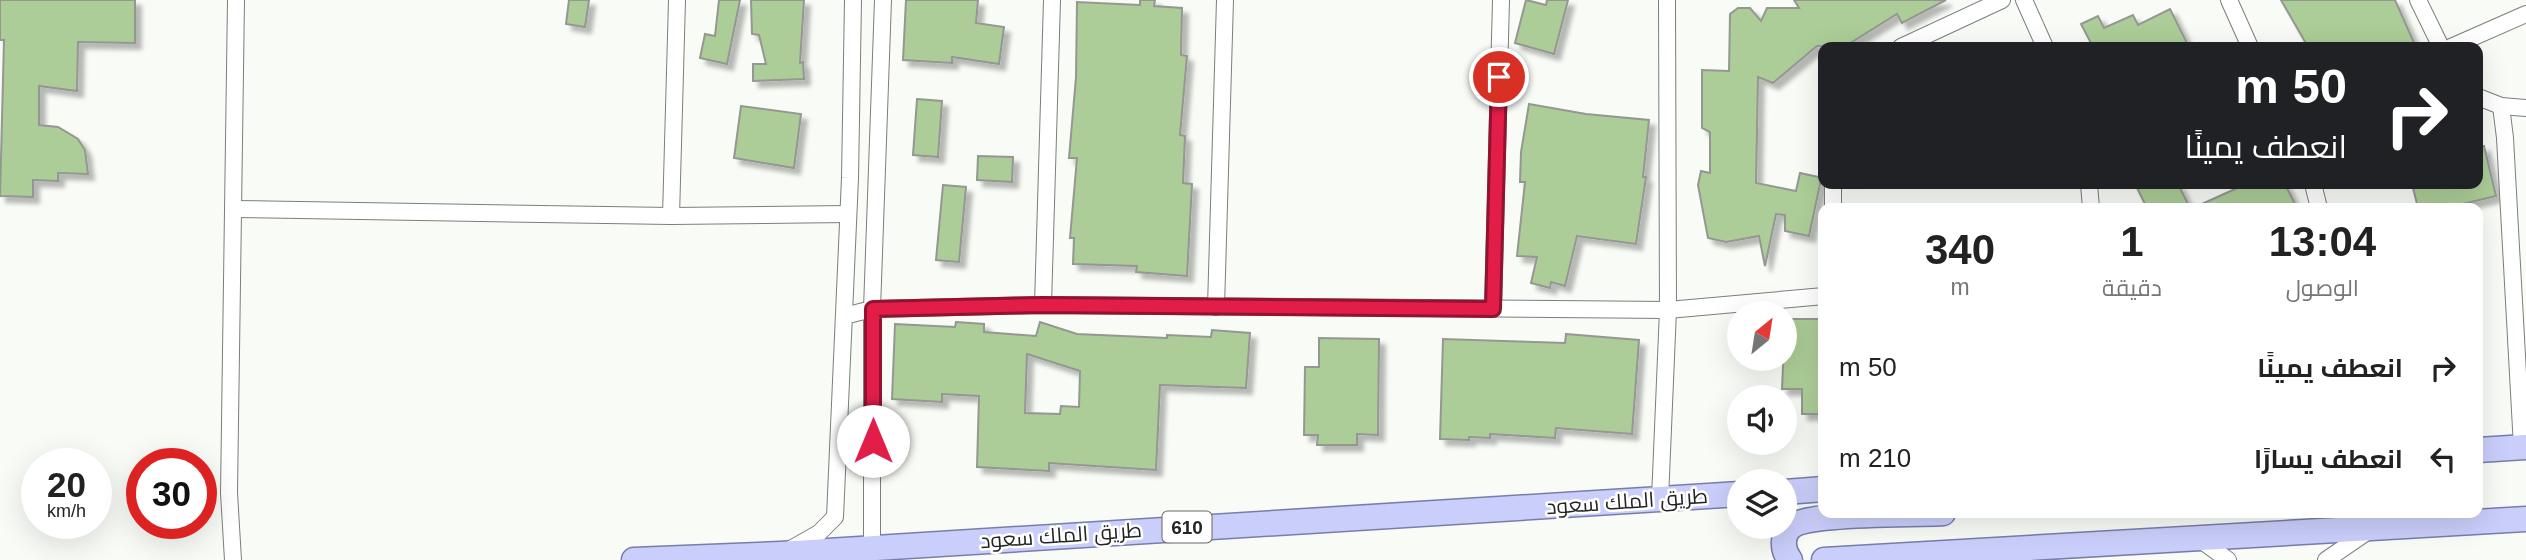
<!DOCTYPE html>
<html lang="ar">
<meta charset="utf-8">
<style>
body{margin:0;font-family:Helvetica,Cairo,sans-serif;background:#f6f6f6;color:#222;direction:rtl;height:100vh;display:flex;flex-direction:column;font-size:26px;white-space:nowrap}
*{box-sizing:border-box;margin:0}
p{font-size:23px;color:#767676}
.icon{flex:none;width:38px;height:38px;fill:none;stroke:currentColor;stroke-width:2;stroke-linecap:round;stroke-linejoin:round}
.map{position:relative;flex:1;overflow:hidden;direction:ltr}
.details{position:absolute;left:1818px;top:203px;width:665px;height:315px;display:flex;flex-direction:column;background:#fff;border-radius:14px;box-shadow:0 7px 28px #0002;direction:rtl}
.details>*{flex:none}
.guide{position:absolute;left:1818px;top:42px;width:665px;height:147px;border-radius:14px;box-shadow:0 7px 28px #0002;direction:rtl;background:#202124;color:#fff;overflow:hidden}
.needle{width:46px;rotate:30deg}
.tools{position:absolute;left:1727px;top:301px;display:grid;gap:14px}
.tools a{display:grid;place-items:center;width:70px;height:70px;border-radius:50%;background:#fff;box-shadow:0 7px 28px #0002;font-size:35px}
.speed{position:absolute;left:21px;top:448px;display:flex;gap:14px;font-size:35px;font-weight:700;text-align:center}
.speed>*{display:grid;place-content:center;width:91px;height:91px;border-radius:50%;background:#fff;box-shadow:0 7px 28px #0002;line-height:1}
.speed small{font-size:18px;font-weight:400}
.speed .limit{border:10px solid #d22;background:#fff;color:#111}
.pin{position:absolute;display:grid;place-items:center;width:60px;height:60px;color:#fff;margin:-30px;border:4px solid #fff;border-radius:50%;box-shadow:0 2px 7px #0007}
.me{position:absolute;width:77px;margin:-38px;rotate:0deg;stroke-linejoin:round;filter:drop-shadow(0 0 5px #0008)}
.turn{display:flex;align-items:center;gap:24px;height:147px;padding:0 21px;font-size:32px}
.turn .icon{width:91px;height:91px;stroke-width:2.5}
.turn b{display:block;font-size:49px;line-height:60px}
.eta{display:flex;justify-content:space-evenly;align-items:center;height:119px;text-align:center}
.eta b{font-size:42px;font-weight:700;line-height:49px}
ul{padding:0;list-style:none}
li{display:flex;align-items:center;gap:21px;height:91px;padding:0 21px}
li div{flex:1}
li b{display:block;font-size:26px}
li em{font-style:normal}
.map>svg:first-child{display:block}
.building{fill:#accd97;stroke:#949792;stroke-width:2;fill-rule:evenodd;filter:url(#shadow)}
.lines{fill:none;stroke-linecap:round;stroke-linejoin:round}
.street-casing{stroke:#7b7f7a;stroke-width:18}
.primary-casing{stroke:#797dac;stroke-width:27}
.street{stroke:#fff;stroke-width:16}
.primary{stroke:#cacefa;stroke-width:24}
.route-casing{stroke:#92132f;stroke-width:18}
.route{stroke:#e11d48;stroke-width:12}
.labels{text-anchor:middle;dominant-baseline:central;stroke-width:5;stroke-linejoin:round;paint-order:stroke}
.shield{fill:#fff;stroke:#656665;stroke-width:2}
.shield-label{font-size:19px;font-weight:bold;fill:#232523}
.street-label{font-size:21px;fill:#232523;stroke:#fff}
</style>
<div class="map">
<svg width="2526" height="560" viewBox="0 0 2526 560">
<defs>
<filter id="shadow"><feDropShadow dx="6" dy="6" stdDeviation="2" flood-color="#0004"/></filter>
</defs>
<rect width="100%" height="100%" fill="#f8fbf6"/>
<g class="building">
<path d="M0 0H135V43L78 42 77 91 39 86V125L58 127 78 139 85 150 88 174 58 173V181L33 180V197L0 196 4 40H0Z"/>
<path d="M569 0H589L585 27 566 24Z"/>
<path d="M719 0H740L727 64 700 58 705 34 715 36Z"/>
<path d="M751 0H804L800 63 803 62 804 79 753 81V64H766L759 35 752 34Z"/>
<path d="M906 0H978L976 23 1004 27 999 64 952 57V63L903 60Z"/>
<path d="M1140 0H1155L1154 6 1182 8 1181 55 1187 56 1180 135 1185 136 1183 183 1192 184 1187 276 1136 272 1137 266 1073 264 1074 238H1070L1077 158H1069L1076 77 1077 2 1140 5Z"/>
<path d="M1526 0 1546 5 1547 0H1568L1554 54 1515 43Z"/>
<path d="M1794 0H1946L1902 23 1897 14 1844 47 1817 46 1773 83 1758 77 1756 183 1796 191 1800 173 1819 177 1820 184 1809 236 1785 231V215L1776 214 1765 266 1759 236 1726 242 1708 238 1698 185 1701 171 1710 173V132L1702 128V70L1729 71 1730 14 1738 8H1750L1761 21 1767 8H1799Z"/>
<path d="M2281 0H2395L2416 47H2308Z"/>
<path d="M2170 9 2189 47H2093L2081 24 2098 16 2104 28 2133 15 2138 25Z"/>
<path d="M917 99 942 101 938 157 913 155Z"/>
<path d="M1529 104 1586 114 1649 120 1643 177H1646L1636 244 1577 236 1565 286 1551 282 1550 288 1531 283 1537 257 1517 256 1525 182H1520L1521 152Z"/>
<path d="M741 106 801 114 794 168 734 158Z"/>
<path d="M2484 146 2496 196 2446 208H2418L2412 184H2478V147Z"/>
<path d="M978 156 1013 157 1012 182 977 180Z"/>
<path d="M2135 184H2178L2190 208H2147Z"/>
<path d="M2246 184H2285L2297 208H2193Z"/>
<path d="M943 185 966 187 959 262 936 260Z"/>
<path d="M1785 319H1824V414H1802V389H1782Z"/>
<path d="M956 322 984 324V332L1036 336 1040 322 1077 334 1167 338V335L1211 337 1212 330 1250 333 1246 388 1160 385 1156 470 1049 463V471L977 467 979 396 942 394V402L892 399 895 324 955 327ZM1027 354 1080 371 1079 407 1061 406 1060 414 1025 413Z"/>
<path d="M1566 334 1639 340 1632 434 1556 428 1555 438 1490 434V438L1469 437V440L1440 439 1443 339 1565 343Z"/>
<path d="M1319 338 1379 339 1378 435 1357 434V445H1317L1318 435H1304L1305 367H1319Z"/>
</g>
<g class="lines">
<defs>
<g id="street">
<path d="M2024 0 2045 47"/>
<path d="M2229 0 2250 47"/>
<path d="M2418 0 2441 47"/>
<path d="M1901 47 2002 0"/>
<path d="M2451 47 2526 14"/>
<path d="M2478 97 2501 106 2526 108"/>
<path d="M2501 106 2505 138 2522 447"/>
<path d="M2089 184 2091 208"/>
<path d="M2313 184 2319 208"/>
<path d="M1833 208V184"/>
<path d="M234 209 671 216 848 214"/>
<path d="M671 216 677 0"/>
<path d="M1043 305 1052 0"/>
<path d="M1216 307 1225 0"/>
<path d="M1493 308 1501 0"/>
<path d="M844 316 872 309 1043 305 1668 310 1824 296"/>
<path d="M1660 499 1668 310 1667 0"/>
<path d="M2198 538 2228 560"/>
<path d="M872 548V309L883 0"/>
<path d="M789 550 819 533 835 517 850 178 853 0"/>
<path d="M233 560 229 493 236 0"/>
<path d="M2326 560 2367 532"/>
</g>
<g id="primary">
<path d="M2478 450 2526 447"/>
<path d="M1785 492 1824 489"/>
<path d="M634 560 780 554 1740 494"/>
<path d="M1790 560C1782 550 1781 534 1792 526 1812 512 1914 515 1943 513"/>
<path d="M1824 560 2526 519"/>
</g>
</defs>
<use href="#street" class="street-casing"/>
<use href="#primary" class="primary-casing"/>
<use href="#street" class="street"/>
<use href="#primary" class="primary"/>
</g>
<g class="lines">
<defs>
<path id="route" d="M873 441V309L1042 305 1493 309 1499 77"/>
</defs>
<use href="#route" class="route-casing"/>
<use href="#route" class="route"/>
</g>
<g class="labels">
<rect class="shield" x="1162.5" y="511.5" width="49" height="31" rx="5"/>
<g class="shield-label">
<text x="1187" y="527">610</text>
</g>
<g class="street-label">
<text transform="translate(1627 501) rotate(-4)">طريق الملك سعود</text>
<text transform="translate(1061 535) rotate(-4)">طريق الملك سعود</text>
</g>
</g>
</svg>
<div class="tools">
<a><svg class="needle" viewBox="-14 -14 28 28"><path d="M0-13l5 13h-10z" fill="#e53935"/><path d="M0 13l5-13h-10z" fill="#767676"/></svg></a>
<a><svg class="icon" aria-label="sound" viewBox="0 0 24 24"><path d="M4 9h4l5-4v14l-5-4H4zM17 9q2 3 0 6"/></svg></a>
<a><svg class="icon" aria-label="layers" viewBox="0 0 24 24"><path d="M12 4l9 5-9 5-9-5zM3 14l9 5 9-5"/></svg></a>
</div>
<div class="speed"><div>20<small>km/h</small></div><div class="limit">30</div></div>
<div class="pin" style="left:1499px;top:77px;background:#d93025"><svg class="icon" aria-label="arrive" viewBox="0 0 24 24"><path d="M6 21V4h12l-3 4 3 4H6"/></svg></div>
<svg class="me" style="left:873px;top:441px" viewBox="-20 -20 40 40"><circle r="19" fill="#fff"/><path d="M0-13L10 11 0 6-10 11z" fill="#e11d48"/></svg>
<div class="guide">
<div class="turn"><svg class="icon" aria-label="right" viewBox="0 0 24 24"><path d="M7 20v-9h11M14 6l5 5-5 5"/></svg><div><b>50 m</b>انعطف يمينًا</div></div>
</div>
<section class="details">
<div class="eta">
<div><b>13:04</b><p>الوصول</p></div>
<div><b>1</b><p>دقيقة</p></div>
<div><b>340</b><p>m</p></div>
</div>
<ul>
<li><svg class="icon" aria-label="right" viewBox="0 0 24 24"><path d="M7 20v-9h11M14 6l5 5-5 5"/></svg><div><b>انعطف يمينًا</b></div><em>50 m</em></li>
<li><svg class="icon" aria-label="left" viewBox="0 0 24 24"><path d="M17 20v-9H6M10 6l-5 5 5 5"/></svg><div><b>انعطف يسارًا</b></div><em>210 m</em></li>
</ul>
</section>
</div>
